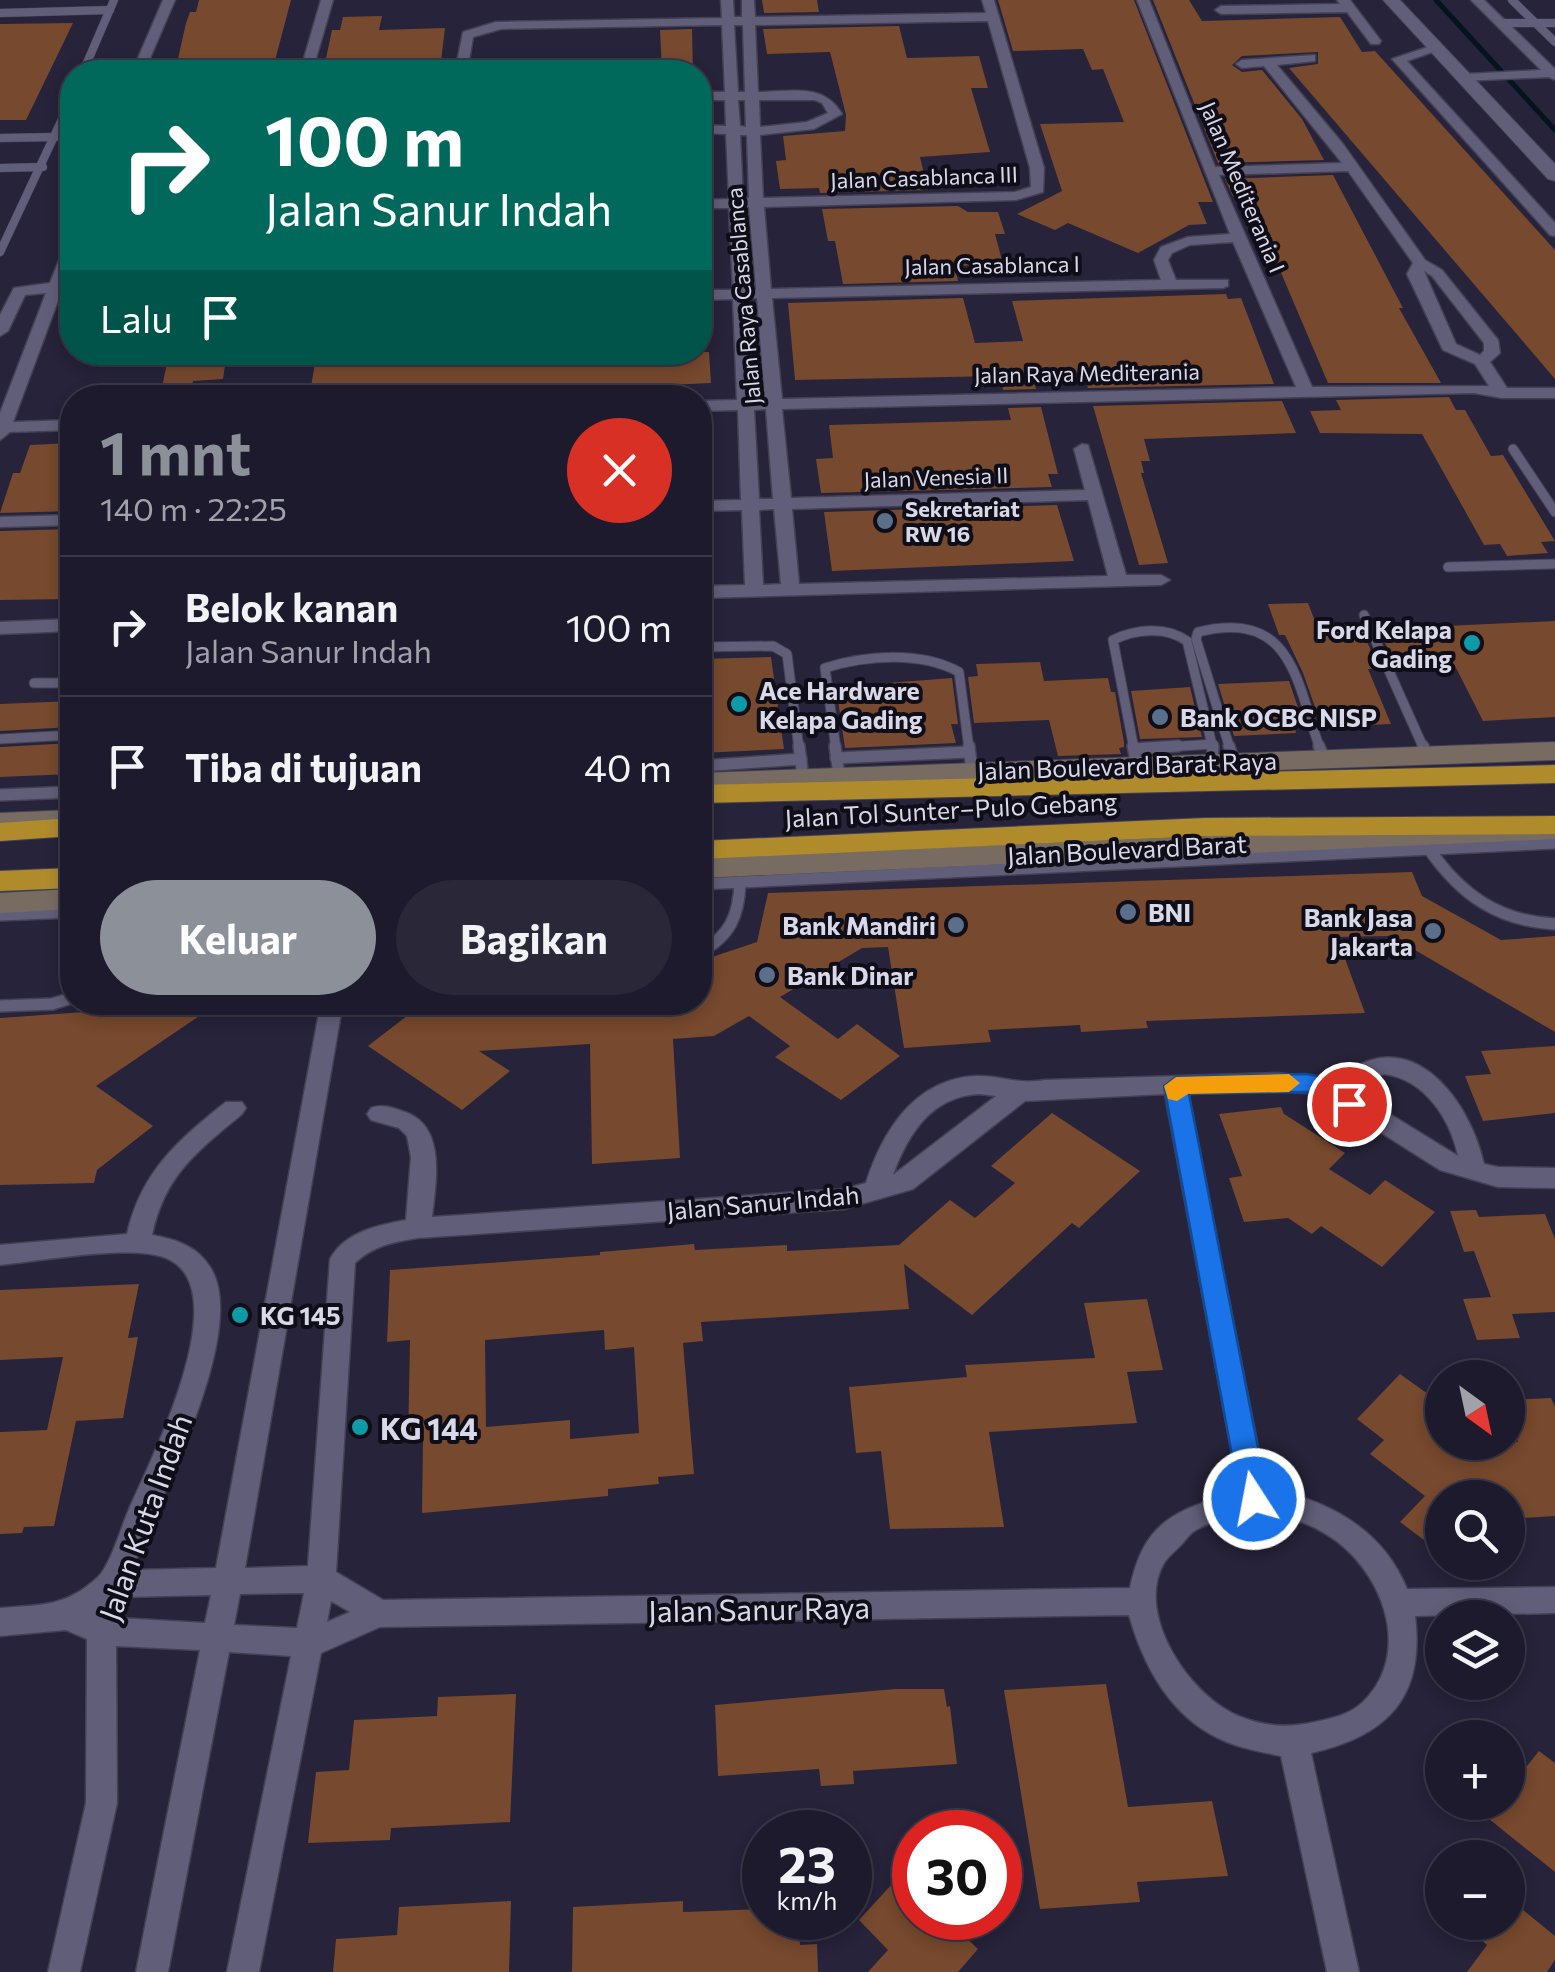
<!DOCTYPE html>
<html lang="id">
<meta charset="utf-8">
<style>
body{margin:0;font-family:Commissioner,sans-serif;background:#292738;color:#f1f3f6;height:100vh;display:flex;flex-direction:column;font-size:38px;white-space:nowrap}
*{box-sizing:border-box;margin:0}
p{font-size:32px;color:#a0a1a9}
.icon{flex:none;width:55px;height:55px;fill:none;stroke:currentColor;stroke-width:2;stroke-linecap:round;stroke-linejoin:round}
.map{position:relative;flex:1;overflow:hidden}
.details{position:absolute;left:60px;top:385px;width:652px;height:630px;display:flex;flex-direction:column;background:#1c1a2c;border-radius:40px;box-shadow:0 5px 15px #0003,0 0 0 2px #3a3848}
.details>*{flex:none}
.guide{position:absolute;left:60px;top:60px;width:652px;height:305px;border-radius:40px;box-shadow:0 5px 15px #0003,0 0 0 2px #3a3848;background:#00695c;color:#fff;overflow:hidden}
.needle{width:65px;rotate:147deg}
.tools{position:absolute;left:1425px;top:1360px;display:grid;gap:20px}
.tools a{display:grid;place-items:center;width:100px;height:100px;border-radius:50%;background:#1c1a2c;box-shadow:0 5px 15px #0003,0 0 0 2px #3a3848;font-size:50px}
.speed{position:absolute;left:742px;top:1810px;display:flex;gap:20px;font-size:50px;font-weight:700;text-align:center}
.speed>*{display:grid;place-content:center;width:130px;height:130px;border-radius:50%;background:#1c1a2c;box-shadow:0 5px 15px #0003,0 0 0 2px #3a3848;line-height:1}
.speed small{font-size:25px;font-weight:400}
.speed .limit{border:15px solid #d22;background:#fff;color:#111}
.pin{position:absolute;display:grid;place-items:center;width:85px;height:85px;color:#fff;margin:-42px;border:5px solid #fff;border-radius:50%;box-shadow:0 2px 10px #0007}
.me{position:absolute;width:110px;margin:-55px;rotate:349deg;stroke-linejoin:round;filter:drop-shadow(0 0 8px #0008)}
.turn{display:flex;align-items:center;gap:35px;height:210px;padding:0 40px;font-size:45px}
.turn .icon{width:130px;height:130px;stroke-width:2.5}
.turn b{display:block;font-size:70px;line-height:85px}
.then{display:flex;align-items:center;height:95px;padding:0 40px;background:#0003;gap:20px;font-size:38px}
.round{display:grid;place-items:center;flex:none;width:105px;height:105px;border-radius:52px;background:#292738}
.headline{display:flex;align-items:center;justify-content:space-between;height:170px;padding:0 40px}
h1{font-size:60px;font-weight:700;line-height:75px;color:#8c9099}
.button{display:flex;gap:20px;margin-top:auto;padding:20px 40px}
.button a{flex:1;height:115px;border-radius:60px;background:#8c9099;color:#fff;font-size:40px;font-weight:700;line-height:115px;text-align:center}
.button a+a{background:#292738;color:#f1f3f6}
ul{padding:0;list-style:none}
li{display:flex;align-items:center;gap:30px;height:140px;padding:0 40px;border-top:2px solid #3a3848}
li div{flex:1}
li b{display:block;font-size:38px}
li em{font-style:normal}
.map>svg:first-child{display:block}
.lines{fill:none;stroke-linecap:round;stroke-linejoin:round}
.stream{stroke:#03141c;stroke-width:5}
.building{fill:#77492e;fill-rule:evenodd}
.service-far2-casing{stroke:#444054;stroke-width:9}
.service-far1-casing{stroke:#444054;stroke-width:11}
.service-casing{stroke:#444054;stroke-width:14}
.minor-casing{stroke:#444054;stroke-width:3}
.tertiary-casing{stroke:#444054;stroke-width:2}
.secondary-casing{stroke:#444054;stroke-width:2}
.motorway-casing{stroke:#444054;stroke-width:2}
.service-far2{stroke:#615e79;stroke-width:8}
.service-far1{stroke:#615e79;stroke-width:9}
.service{stroke:#615e79;stroke-width:11}
.minor{fill:#615e79;fill-rule:evenodd}
.tertiary{fill:#615e79;fill-rule:evenodd}
.secondary{fill:#786c62;fill-rule:evenodd}
.motorway{fill:#af8b2c;fill-rule:evenodd}
.route{fill:#1a73e8;stroke:#114b97;stroke-width:2.5}
.slow{fill:#f59e0b}
.service-dot{fill:#5c6f8a;stroke:#0f0e18;stroke-width:4}
.culture-dot{fill:#0f9aa8;stroke:#0f0e18;stroke-width:4}
.labels{text-anchor:middle;dominant-baseline:central;stroke-width:8;stroke-linejoin:round;paint-order:stroke}
.far-street-label{font-size:22px;fill:#d9d8e8;stroke:#0f0e18}
.far-poi-label{font-size:22px;font-weight:bold;fill:#d9d8e8;stroke:#0f0e18;text-anchor:start}
.poi-label{font-size:25px;font-weight:bold;fill:#d9d8e8;stroke:#0f0e18;text-anchor:start}
.street-label{font-size:25px;fill:#d9d8e8;stroke:#0f0e18}
.near-poi-label{font-size:30px;font-weight:bold;fill:#d9d8e8;stroke:#0f0e18;text-anchor:start}
.near-street-label{font-size:30px;fill:#d9d8e8;stroke:#0f0e18}
</style>
<div class="map">
<svg width="1555" height="1972" viewBox="0 0 1555 1972">
<rect width="100%" height="100%" fill="#26233a"/>
<g class="lines">
<path class="stream" d="M1436 0 1555 130"/>
</g>
<g class="building">
<path d="M199 0H291L272 72H175L186 23 190 12H196Z"/>
<path d="M762 0H817L819 12 764 13Z"/>
<path d="M998 0H1134L1213 202H1198L1207 224 1189 225 1138 253 1068 223 1055 230 1017 214 1062 191 1040 124 1124 122 1103 69 1092 70 1083 49 1013 51Z"/>
<path d="M1153 0H1189L1202 21 1340 17 1362 52 1375 51 1555 250V379L1289 68 1318 64V52L1242 56 1232 65 1242 72 1262 70 1302 119 1324 160 1218 163Z"/>
<path d="M382 16 379 30 445 28 440 70 383 72 385 61 325 63 332 30H340L343 17Z"/>
<path d="M73 23 26 120H0V24Z"/>
<path d="M899 26 907 58 979 56 988 88H971L990 152 920 157 928 190 820 193 819 188 780 189 776 161 786 160 783 136 845 131 846 115 830 52 767 54 763 29Z"/>
<path d="M692 29 693 72H662L660 30Z"/>
<path d="M1333 175 1403 308H1399L1441 383H1328L1250 200 1243 201 1240 194 1233 197 1225 179Z"/>
<path d="M958 206 968 212H998L1005 234H995L1003 264 955 266 958 281 843 284 835 241H828L822 209Z"/>
<path d="M1226 294 1228 299 1241 298 1274 384 1088 388 1085 378 1033 379 1036 389 1003 390 1000 376 795 380 788 303 963 298 975 343 1023 341 1012 301Z"/>
<path d="M169 352H227L223 379 193 381 190 398H160Z"/>
<path d="M333 352 441 356 709 352 711 383 542 391V387L509 386 311 387 315 363H331Z"/>
<path d="M1449 397 1456 410H1465L1491 456 1503 455 1555 541 1541 542 1548 553 1507 556 1500 544 1484 545 1422 434 1320 433 1310 411 1341 410 1336 400Z"/>
<path d="M1282 401 1296 433 1144 439 1150 461H1141L1144 473H1141L1168 563 1139 565 1093 406Z"/>
<path d="M1041 407 1058 474H1048L1052 487 821 493 816 459 833 458 829 425 1011 420 1008 408Z"/>
<path d="M72 443V511L0 513 13 473H20L30 445Z"/>
<path d="M1057 505 1074 561 832 571 824 512Z"/>
<path d="M72 529V599L0 600V531Z"/>
<path d="M1308 603 1318 629 1362 630 1379 669H1368L1391 724 1322 727 1303 673 1285 635H1279L1268 604Z"/>
<path d="M1555 621V717L1483 721 1454 664 1396 668 1379 629Z"/>
<path d="M771 657 784 749 700 753V659Z"/>
<path d="M1040 662 1044 681 1108 678 1111 692H1115L1124 742V747L1119 748 1121 754 1058 756 1049 720 974 723 968 677 978 676 976 664Z"/>
<path d="M952 678 958 724H951L956 743 845 748 836 687Z"/>
<path d="M1289 681 1305 728H1295L1296 733 1234 736 1218 684Z"/>
<path d="M1190 687 1202 737 1140 739 1131 691Z"/>
<path d="M72 701V727L0 731V704Z"/>
<path d="M72 743V774L0 777V747Z"/>
<path d="M1412 872 1422 896 1501 940 1555 936V1032L1391 936 1337 937 1365 1013 1146 1021 1148 1028 1081 1032 1080 1025 988 1030 991 1042 904 1048 888 947 862 948 780 997 838 1039 857 1024 900 1056 841 1100 775 1057 790 1046 749 1016 714 1036 673 1039 680 1158 592 1164 590 1044 479 1051 510 1071 462 1110 368 1046 425 1002H700V961L757 942 768 893Z"/>
<path d="M100 1002H220L96 1086 153 1126 97 1170 94 1183 0 1185V1018L85 1012Z"/>
<path d="M1555 1046V1113L1483 1121 1465 1076 1491 1074 1481 1051Z"/>
<path d="M1281 1107 1284 1114 1345 1153 1329 1169 1370 1195 1385 1180 1435 1212 1382 1267 1321 1226 1312 1234 1288 1218 1244 1222 1229 1178 1242 1176 1219 1114Z"/>
<path d="M1052 1113 1140 1171 1079 1228 1072 1223 972 1315 904 1264 909 1309 701 1322 703 1341 683 1343 694 1474 658 1477 659 1484 608 1489V1496L422 1513 423 1441 408 1442 410 1340 387 1342 390 1270 600 1255V1252L694 1244 695 1250 787 1245V1251L899 1245 950 1200 975 1218 1015 1183 991 1166ZM604 1330 605 1350 634 1347 639 1433 570 1439V1420L486 1427 485 1340Z"/>
<path d="M1476 1210 1479 1217 1545 1214 1555 1239V1312L1512 1314 1520 1338 1477 1340 1463 1299 1491 1297 1474 1251 1464 1252 1450 1211Z"/>
<path d="M139 1284 128 1338 138 1337 123 1418 76 1421 54 1526 24 1527 22 1533 0 1534V1432L47 1430 63 1357 0 1360V1290Z"/>
<path d="M1147 1299 1163 1370 1127 1372 1137 1423 989 1432 1004 1527 890 1529 881 1451 856 1453 849 1387 967 1377 965 1365 1095 1358 1084 1303Z"/>
<path d="M1400 1374 1442 1404V1442H1518L1508 1400 1551 1398 1555 1407V1516L1508 1519V1498H1442V1535L1432 1546 1400 1522 1425 1496 1370 1454 1384 1440 1357 1419Z"/>
<path d="M1106 1684 1128 1807 1212 1801 1228 1876 1137 1882 1140 1902 1040 1909 1004 1690Z"/>
<path d="M895 1689H944L947 1707 950 1706 957 1764 853 1771 854 1784 821 1786 819 1769 718 1776 715 1705Z"/>
<path d="M516 1694 510 1822 391 1828 390 1840 308 1843 316 1772 349 1770 354 1720 437 1716 438 1697Z"/>
<path d="M1539 1751 1555 1763V1872L1468 1802H1508V1768L1519 1776Z"/>
<path d="M893 1883 915 1905V1918H945L978 1949 958 1972H868L888 1950 859 1920Z"/>
<path d="M511 1901 509 1972H333L336 1939 397 1935 399 1907Z"/>
<path d="M683 1901V1912L765 1909V1918H798L800 1945 817 1944 818 1972H572L573 1907Z"/>
<path d="M1517 1905 1555 1936V1960L1547 1972H1467L1487 1945 1461 1922H1508Z"/>
</g>
<g class="lines">
<defs>
<g id="service-far2">
<path d="M1512 0 1555 42"/>
<path d="M0 13 110 10"/>
<path d="M1502 23H1555"/>
<path d="M83 72 114 0"/>
<path d="M0 138 56 137"/>
<path d="M0 168 43 167"/>
<path d="M0 252 72 98"/>
</g>
<g id="service-far1">
<path d="M1513 449 1555 512"/>
<path d="M1448 567 1555 564"/>
<path d="M1364 615 1424 749"/>
<path d="M700 647 773 646 787 654 799 749"/>
<path d="M34 683H72"/>
<path d="M0 739 72 735"/>
<path d="M836 749 825 668C866 655 921 651 959 672L969 749"/>
<path d="M1134 749 1113 640C1135 629 1166 626 1187 641L1213 749"/>
<path d="M1138 749 1213 744"/>
<path d="M1230 749 1196 639 1198 632C1292 609 1296 680 1320 749"/>
</g>
<g id="service">
<path d="M799 746 803 777"/>
<path d="M835 746 839 775"/>
<path d="M969 746 972 771"/>
<path d="M1133 746 1137 765"/>
<path d="M1229 746 1234 762"/>
<path d="M1319 746 1324 759"/>
<path d="M1423 746 1427 755"/>
<path d="M1134 749 1178 746"/>
<path d="M836 758 969 752"/>
<path d="M1212 762 1213 746"/>
<path d="M700 766 801 759"/>
<path d="M0 795 72 792"/>
<path d="M1429 849C1461 895 1498 921 1555 924"/>
<path d="M700 884 1555 843"/>
<path d="M0 915 72 912"/>
<path d="M700 952C730 936 739 916 740 882"/>
<path d="M0 1006 52 1004 72 998"/>
</g>
<g id="minor">
<path d="M163 0H175L144 72H132Z"/>
<path d="M321 0H333L312 72H300Z"/>
<path d="M721 0H733L734 17H742V0H754L755 17 986 13 982 0H994L1044 168 1043 192 1016 200 764 207 771 289 1161 280 1154 260 1161 247 1188 237 1230 234 1137 0H1149L1215 167 1342 163 1264 66 1242 68 1236 64 1242 60 1315 55V61L1277 65 1343 144 1425 260 1442 270 1498 340 1500 353 1490 362 1507 388H1555V398H1502L1474 393 782 409 791 498 1085 490 1074 449 1082 444 1088 445 1126 575H1161L1170 580 1161 585 700 598V586L745 585 742 510 700 511V501L741 500 738 410 700 411V401L737 400 733 299 700 300V290H733L729 208H700V200L729 199 726 134 700 133V125L726 126 725 100H700V92H725L722 25 501 29 473 37 467 72H455L463 32 496 22 722 18ZM988 21 1030 168 1031 187 1015 192 763 198 760 135 814 129 842 114C823 82 791 92 758 92L755 25ZM734 25H743L745 92H738ZM738 100H745L746 127 740 126ZM759 100H815L822 103 828 113 807 122 760 127ZM740 135H747L749 198 743 199ZM1348 171 1413 263 1407 274 1443 350 1475 364 1489 386 1312 387 1219 175ZM744 207H749L756 289H748ZM1233 242 1296 387 782 399 772 298 1223 288 1228 286V280H1176L1168 260 1172 253 1190 245ZM1424 271 1432 276 1484 343V351L1480 355 1456 344ZM748 298H757L765 400H754ZM766 409 773 499H759L754 410ZM1088 500 1108 576 799 584 792 509ZM774 509 781 584 763 585 759 510Z"/>
<path d="M1337 0H1350L1381 41 1379 44H1371L1347 12 1221 14 1215 10 1221 6 1340 4Z"/>
<path d="M1471 0H1484L1555 69V80L1549 77 1462 81V75L1467 74 1541 70Z"/>
<path d="M1434 45 1444 48 1407 61 1555 223V236L1550 235 1392 59Z"/>
<path d="M72 241V263L13 422 72 420V430L10 432 0 440V413L46 293 25 295 8 331 0 336V315L14 288 50 283 65 245Z"/>
<path d="M72 515V525L0 527V517Z"/>
<path d="M72 619V631L0 634V622Z"/>
<path d="M321 1002H343L245 1568 308 1566 330 1259C345 1232 378 1225 406 1220L411 1157 407 1136 399 1128 371 1120 367 1114 371 1108C382 1104 391 1107 402 1111 447 1124 436 1181 432 1217L844 1189 866 1183C883 1130 915 1079 976 1076 1002 1075 1014 1085 1045 1080L1278 1073 1336 1081C1406 1018 1468 1094 1484 1164L1498 1167 1555 1168V1188L1498 1187 1440 1170 1320 1094 1278 1091 1188 1094 1266 1488C1328 1500 1382 1528 1407 1589L1555 1587V1613L1415 1616C1425 1698 1387 1736 1311 1753L1359 1972H1327L1281 1756C1263 1752 1244 1749 1227 1742 1172 1720 1144 1668 1129 1615L380 1627 321 1653 259 1972H227L291 1656 229 1652 168 1972H136L200 1650 116 1646 117 1803 80 1972H48L86 1803 87 1639 66 1630 0 1636V1608C41 1605 66 1607 98 1577 110 1566 122 1525 129 1509 150 1461 239 1288 166 1258 129 1244 41 1261 0 1265V1245L127 1234C141 1172 178 1140 226 1102H242L246 1108 242 1114C197 1152 165 1174 152 1235 175 1239 197 1246 210 1267 251 1329 156 1505 132 1570L216 1568ZM1384 1074C1424 1079 1450 1118 1458 1156L1354 1092 1368 1079ZM980 1094 996 1096 893 1175C908 1134 931 1096 980 1094ZM1165 1094 1239 1491C1178 1510 1144 1519 1130 1588L383 1600 336 1572 355 1263C374 1245 394 1242 418 1238L844 1209 913 1189 1025 1101ZM1254 1511C1279 1515 1304 1520 1326 1534 1381 1567 1415 1651 1363 1702 1349 1715 1333 1718 1315 1722 1289 1728 1266 1727 1241 1717 1191 1698 1134 1615 1164 1563 1168 1557 1175 1551 1180 1546 1185 1541 1190 1533 1196 1530 1212 1520 1236 1517 1254 1511ZM304 1593 297 1628 234 1625 240 1594ZM211 1595 205 1623 119 1618 123 1597ZM331 1601 350 1612 327 1622Z"/>
</g>
<path id="tertiary" d="M1383 0H1400L1555 164V181L1548 179Z"/>
<g id="secondary">
<path d="M1555 742V760L700 791V773Z"/>
<path d="M72 810V828L0 831V813Z"/>
<path d="M1555 821V839L700 878V858Z"/>
<path d="M72 889V909L0 913V893Z"/>
</g>
<g id="motorway">
<path d="M1555 765V783L700 803V785Z"/>
<path d="M1555 816V834L1205 836 700 859V841L1205 818Z"/>
<path d="M72 818V836L0 841V823Z"/>
<path d="M72 868V888L0 891V871Z"/>
</g>
</defs>
<use href="#service-far2" class="service-far2-casing"/>
<use href="#service-far1" class="service-far1-casing"/>
<use href="#service" class="service-casing"/>
<use href="#minor" class="minor-casing"/>
<use href="#tertiary" class="tertiary-casing"/>
<use href="#secondary" class="secondary-casing"/>
<use href="#motorway" class="motorway-casing"/>
<use href="#service-far2" class="service-far2"/>
<use href="#service-far1" class="service-far1"/>
<use href="#service" class="service"/>
<use href="#minor" class="minor"/>
<use href="#tertiary" class="tertiary"/>
<use href="#secondary" class="secondary"/>
<use href="#motorway" class="motorway"/>
</g>
<path class="route" d="M1306 1074C1329 1078 1348 1084 1361 1104L1358 1110C1338 1116 1326 1095 1306 1092L1189 1094 1268 1499 1264 1508 1254 1512 1244 1508 1240 1499 1164 1086 1176 1077Z"/>
<path class="slow" d="M1289 1074 1300 1083 1289 1092 1188 1094 1177 1101 1168 1099 1164 1086 1176 1077Z"/>
<g class="service-dot">
<circle cx="885" cy="521" r="10"/>
<circle cx="1160" cy="717" r="10"/>
<circle cx="1128" cy="912" r="10"/>
<circle cx="956" cy="925" r="10"/>
<circle cx="1433" cy="931" r="10"/>
<circle cx="767" cy="975" r="10"/>
</g>
<g class="culture-dot">
<circle cx="1472" cy="643" r="10"/>
<circle cx="739" cy="704" r="10"/>
<circle cx="240" cy="1315" r="10"/>
<circle cx="360" cy="1427" r="10"/>
</g>
<g class="labels">
<g class="far-street-label">
<text transform="translate(924 177) rotate(-2)">Jalan Casablanca III</text>
<text transform="translate(1243 187) rotate(67)">Jalan Mediterania I</text>
<text transform="translate(992 265) rotate(-1)">Jalan Casablanca I</text>
<text transform="translate(743 296) rotate(-95)">Jalan Raya Casablanca</text>
<text transform="translate(1087 373) rotate(-1)">Jalan Raya Mediterania</text>
<text transform="translate(936 477) rotate(-2)">Jalan Venesia II</text>
</g>
<g class="far-poi-label">
<text x="905" y="508">Sekretariat<tspan x="905" dy="25">RW 16</tspan></text>
</g>
<g class="poi-label">
<text x="1452" y="629" text-anchor="end">Ford Kelapa<tspan x="1452" dy="29">Gading</tspan></text>
<text x="759" y="690">Ace Hardware<tspan x="759" dy="29">Kelapa Gading</tspan></text>
<text x="1180" y="717">Bank OCBC NISP</text>
<text x="1148" y="912">BNI</text>
<text x="1413" y="917" text-anchor="end">Bank Jasa<tspan x="1413" dy="29">Jakarta</tspan></text>
<text x="936" y="925" text-anchor="end">Bank Mandiri</text>
<text x="787" y="975">Bank Dinar</text>
<text x="260" y="1315">KG 145</text>
</g>
<g class="street-label">
<text transform="translate(1127 765) rotate(-2)">Jalan Boulevard Barat Raya</text>
<text transform="translate(951 809) rotate(-3)">Jalan Tol Sunter–Pulo Gebang</text>
<text transform="translate(1127 849) rotate(-3)">Jalan Boulevard Barat</text>
<text transform="translate(763 1202) rotate(-5)">Jalan Sanur Indah</text>
</g>
<g class="near-poi-label">
<text x="380" y="1427">KG 144</text>
</g>
<g class="near-street-label">
<text transform="translate(144 1517) rotate(-70)">Jalan Kuta Indah</text>
<text transform="translate(759 1608) rotate(-1)">Jalan Sanur Raya</text>
</g>
</g>
</svg>
<div class="tools">
<a><svg class="needle" viewBox="-14 -14 28 28"><path d="M0-13l5 13h-10z" fill="#e53935"/><path d="M0 13l5-13h-10z" fill="#a0a1a9"/></svg></a>
<a><svg class="icon" aria-label="search" viewBox="0 0 24 24"><circle cx="10" cy="10" r="6"/><path d="M15 15l6 6"/></svg></a>
<a><svg class="icon" aria-label="layers" viewBox="0 0 24 24"><path d="M12 4l9 5-9 5-9-5zM3 14l9 5 9-5"/></svg></a>
<a>+</a>
<a>−</a>
</div>
<div class="speed"><div>23<small>km/h</small></div><div class="limit">30</div></div>
<div class="pin" style="left:1349px;top:1104px;background:#d93025"><svg class="icon" aria-label="arrive" viewBox="0 0 24 24"><path d="M6 21V4h12l-3 4 3 4H6"/></svg></div>
<svg class="me" style="left:1254px;top:1499px" viewBox="-20 -20 40 40"><circle r="17" fill="#1a73e8" stroke="#fff" stroke-width="3"/><path d="M0-11L8 9 0 5-8 9z" fill="#fff"/></svg>
<div class="guide">
<div class="turn"><svg class="icon" aria-label="right" viewBox="0 0 24 24"><path d="M7 20v-9h11M14 6l5 5-5 5"/></svg><div><b>100 m</b>Jalan Sanur Indah</div></div>
<div class="then">Lalu<svg class="icon" aria-label="arrive" viewBox="0 0 24 24"><path d="M6 21V4h12l-3 4 3 4H6"/></svg></div>
</div>
<section class="details">
<div class="headline"><div><h1>1 mnt</h1><p>140 m · 22:25</p></div><a class="round" style="background:#d93025;color:#fff"><svg class="icon" aria-label="close" viewBox="0 0 24 24"><path d="M6 6l12 12M18 6L6 18"/></svg></a></div>
<ul>
<li><svg class="icon" aria-label="right" viewBox="0 0 24 24"><path d="M7 20v-9h11M14 6l5 5-5 5"/></svg><div><b>Belok kanan</b><p>Jalan Sanur Indah</p></div><em>100 m</em></li>
<li><svg class="icon" aria-label="arrive" viewBox="0 0 24 24"><path d="M6 21V4h12l-3 4 3 4H6"/></svg><div><b>Tiba di tujuan</b></div><em>40 m</em></li>
</ul>
<div class="button"><a>Keluar</a><a>Bagikan</a></div>
</section>
</div>
